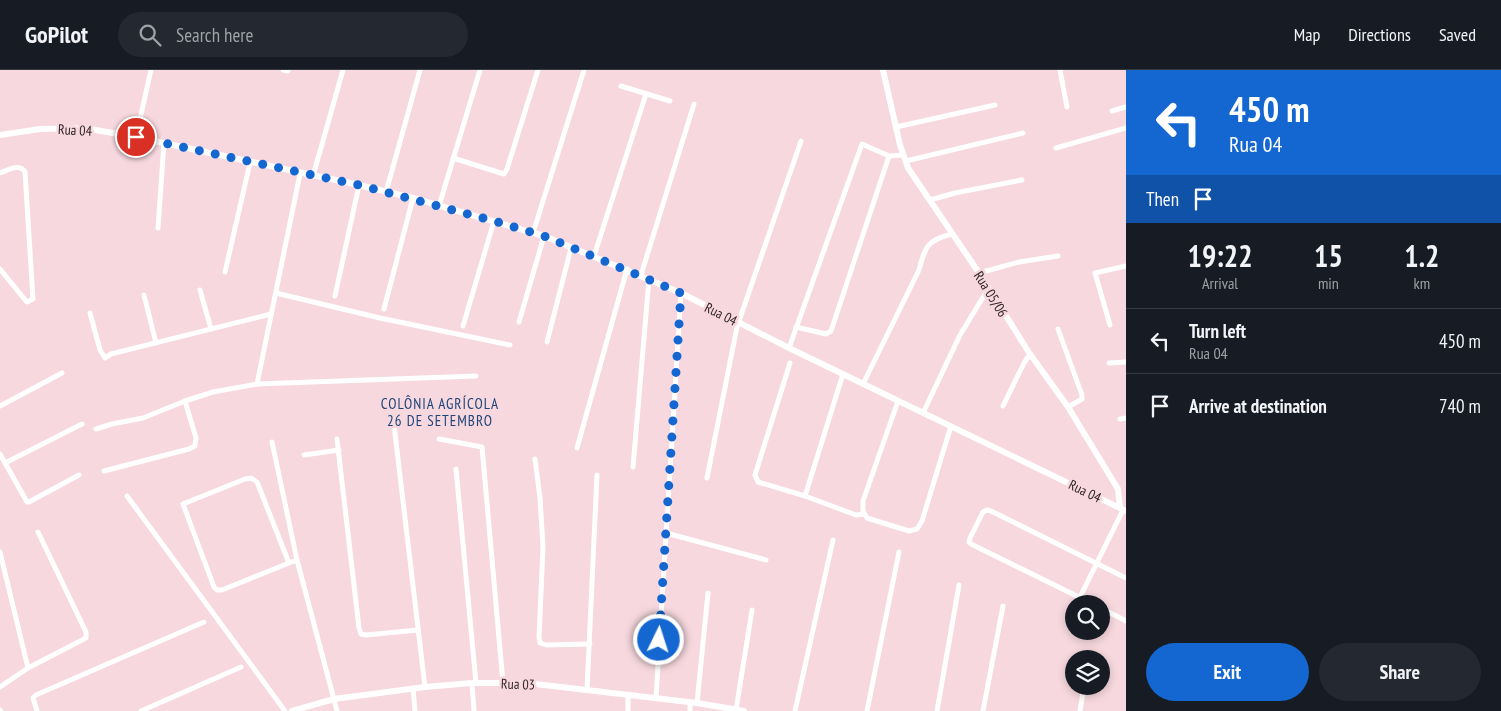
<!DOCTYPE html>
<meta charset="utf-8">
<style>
body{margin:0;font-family:"PT Sans Narrow",sans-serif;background:#242831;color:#f1f3f6;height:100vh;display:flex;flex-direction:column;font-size:19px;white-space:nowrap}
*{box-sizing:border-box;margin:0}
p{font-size:16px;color:#9ea1a6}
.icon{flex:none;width:28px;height:28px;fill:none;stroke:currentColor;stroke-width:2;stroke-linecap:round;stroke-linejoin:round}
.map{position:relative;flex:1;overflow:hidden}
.side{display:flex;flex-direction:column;background:#171b24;width:375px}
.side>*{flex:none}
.banner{background:#1467d1;color:#fff;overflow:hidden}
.buttons{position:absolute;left:1065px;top:525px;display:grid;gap:10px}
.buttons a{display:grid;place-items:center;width:45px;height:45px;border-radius:50%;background:#171b24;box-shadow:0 2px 8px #0003;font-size:25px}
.pin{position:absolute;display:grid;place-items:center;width:42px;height:42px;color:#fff;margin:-21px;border:2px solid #fff;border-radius:50%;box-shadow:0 1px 5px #0007}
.me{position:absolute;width:55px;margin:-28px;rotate:4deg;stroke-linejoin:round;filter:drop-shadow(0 0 4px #0008)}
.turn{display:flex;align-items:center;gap:18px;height:105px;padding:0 20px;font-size:22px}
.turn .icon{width:65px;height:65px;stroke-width:2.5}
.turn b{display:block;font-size:35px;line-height:42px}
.then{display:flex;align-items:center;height:48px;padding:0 20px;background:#0003;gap:10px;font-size:19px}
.eta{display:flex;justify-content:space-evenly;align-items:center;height:85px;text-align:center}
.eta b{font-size:30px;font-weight:700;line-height:35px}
.button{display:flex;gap:10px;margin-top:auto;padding:10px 20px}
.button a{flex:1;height:58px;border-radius:30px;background:#1467d1;color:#fff;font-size:20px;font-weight:700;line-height:58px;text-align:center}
.button a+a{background:#242831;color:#f1f3f6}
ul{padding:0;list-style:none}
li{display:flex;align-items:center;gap:15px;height:65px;padding:0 20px;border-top:1px solid #363941}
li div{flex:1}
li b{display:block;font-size:19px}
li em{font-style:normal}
header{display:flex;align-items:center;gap:30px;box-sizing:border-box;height:70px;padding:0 25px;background:#171b24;border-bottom:1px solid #363941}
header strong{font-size:24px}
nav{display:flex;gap:28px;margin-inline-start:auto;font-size:18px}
.search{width:350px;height:45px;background:#242831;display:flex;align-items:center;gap:12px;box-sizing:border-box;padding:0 18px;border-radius:28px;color:#9ea1a6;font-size:19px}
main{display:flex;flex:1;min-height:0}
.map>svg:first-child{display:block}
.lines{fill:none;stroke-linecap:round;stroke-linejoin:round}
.minor{stroke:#fff;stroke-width:5}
.tertiary{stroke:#fff;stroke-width:6}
.route{stroke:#1467d1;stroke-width:9;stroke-dasharray:0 16.2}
.labels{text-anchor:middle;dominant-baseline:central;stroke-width:5;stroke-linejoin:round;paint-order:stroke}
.street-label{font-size:14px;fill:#322629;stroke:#f6d8de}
.neighbourhood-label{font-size:15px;letter-spacing:1px;fill:#1f4479;stroke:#f6d8de}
</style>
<header>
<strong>GoPilot</strong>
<div class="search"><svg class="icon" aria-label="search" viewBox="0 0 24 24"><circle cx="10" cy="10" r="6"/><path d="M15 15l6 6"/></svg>Search here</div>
<nav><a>Map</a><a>Directions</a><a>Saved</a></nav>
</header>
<main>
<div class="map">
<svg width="1126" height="641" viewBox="0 0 1126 641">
<rect width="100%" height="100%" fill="#f6d8de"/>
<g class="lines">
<g class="minor">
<path d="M283 0 288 1"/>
<path d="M1060 0 1067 37"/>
<path d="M621 16 670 31"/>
<path d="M1112 41 1126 37"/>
<path d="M896 57 995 35"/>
<path d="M136 67 151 0"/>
<path d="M1056 78 1126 58"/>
<path d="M453 88 504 104 507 99 538 0"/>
<path d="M906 91 1023 63"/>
<path d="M0 103C9 100 19 93 25 102L33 229 27 232 26 231 0 199"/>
<path d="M313 106 343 0"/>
<path d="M386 122 420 0"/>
<path d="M930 130 955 123 1022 110"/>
<path d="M439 136 480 0"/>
<path d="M158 158 164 73"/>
<path d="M533 163 584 0"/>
<path d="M594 186 646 24"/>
<path d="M225 202 250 93"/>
<path d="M979 203 1019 192 1058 186"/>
<path d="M641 205 694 34"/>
<path d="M200 220 211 259"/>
<path d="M276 223 380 248 510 275"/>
<path d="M144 225 156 273"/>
<path d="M335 226 359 115"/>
<path d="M384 239 413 128"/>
<path d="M90 243 100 280 105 288 111 284 271 244"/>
<path d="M519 252 544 166"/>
<path d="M1110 255 1095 203 1126 196"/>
<path d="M463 256 494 151"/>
<path d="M796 257 826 264 831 261 889 86"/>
<path d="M1058 259 1082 325V329L1068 337"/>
<path d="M547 272 571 178"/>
<path d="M789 278 862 74 889 86 903 85"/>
<path d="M790 293 755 405 758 412 805 426"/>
<path d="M1109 293 1126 292"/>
<path d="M843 304 805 426 856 445 864 444"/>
<path d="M257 314 300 104"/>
<path d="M863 314 919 200C925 177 927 170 952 164"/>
<path d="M898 331 863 431V441L867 448 909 461 917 459 922 451 951 356"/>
<path d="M0 336 62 303"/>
<path d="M1003 336 1024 293 1030 284"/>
<path d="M923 343 960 265 988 219"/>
<path d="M1120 349 1126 348"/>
<path d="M394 355 425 617"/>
<path d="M96 359 112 354 143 348 185 331 213 322 257 314 476 306"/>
<path d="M337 369 359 558 361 564 366 565 418 560"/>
<path d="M439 369 482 377 503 613"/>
<path d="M272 372 297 490 337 641"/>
<path d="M577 378 627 199"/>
<path d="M0 384 27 432H29L79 405"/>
<path d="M304 385 339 380"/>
<path d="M535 389 540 428 543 477 539 567 540 573 546 575 590 574"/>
<path d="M5 393 82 354"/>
<path d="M633 397 649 209"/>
<path d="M456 399 476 613"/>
<path d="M104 401 189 379 195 376 196 368 185 331"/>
<path d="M707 408 737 257 801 71"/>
<path d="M127 426 285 641"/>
<path d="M666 463 766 490"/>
<path d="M0 482 28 598"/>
<path d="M289 493 257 412 251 408 245 409 183 434 214 517 217 520H222L289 493 297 490"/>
<path d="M1080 527 1123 440"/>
<path d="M1093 534 971 474 969 472 970 468 983 442 987 440 991 441 1126 508"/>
<path d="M1101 538 1126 551"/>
<path d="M472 613 474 641"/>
<path d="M0 617 28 598 86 568V562L38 462"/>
<path d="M413 618 415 641"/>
<path d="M587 620 597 405"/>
<path d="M628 625V641"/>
<path d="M656 628 681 223"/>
<path d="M697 633 708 523"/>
<path d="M0 640 1 641"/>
<path d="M736 640 752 540"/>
<path d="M37 641 33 628 36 625 204 552"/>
<path d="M141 641 241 597"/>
<path d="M690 641V633"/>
<path d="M795 641 833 470"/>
<path d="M867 641 899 482"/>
<path d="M937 641 959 515"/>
<path d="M983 641 1003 536"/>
<path d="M1080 641 1084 616"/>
</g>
<g class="tertiary">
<path d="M883 0 900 75 908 98 979 203 1030 284 1068 337 1118 419 1120 438"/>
<path d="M0 65 40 59 84 58 136 67 359 115 413 128 544 166 681 223 789 278 1126 441"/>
<path d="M292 641 334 629 425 617 472 613H527L697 633 744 641"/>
</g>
</g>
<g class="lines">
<path class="route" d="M136 67 359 115 494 151 544 166 681 223 659 570"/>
</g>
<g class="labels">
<g class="street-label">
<text transform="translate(75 60) rotate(3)">Rua 04</text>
<text transform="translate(991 224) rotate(58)">Rua 05/06</text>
<text transform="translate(721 244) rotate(27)">Rua 04</text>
<text transform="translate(1085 421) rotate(26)">Rua 04</text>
<text transform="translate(518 614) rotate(2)">Rua 03</text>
</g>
<g class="neighbourhood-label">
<text x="440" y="333">COLÔNIA AGRÍCOLA<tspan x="440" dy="17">26 DE SETEMBRO</tspan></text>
</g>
</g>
</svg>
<div class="buttons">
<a><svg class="icon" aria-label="search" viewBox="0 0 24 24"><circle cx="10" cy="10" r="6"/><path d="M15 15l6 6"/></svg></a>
<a><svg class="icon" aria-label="layers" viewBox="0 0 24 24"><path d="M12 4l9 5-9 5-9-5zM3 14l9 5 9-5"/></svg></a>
</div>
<div class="pin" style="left:136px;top:67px;background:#d93025"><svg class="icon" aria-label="arrive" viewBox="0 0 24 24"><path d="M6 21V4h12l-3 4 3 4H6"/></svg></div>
<svg class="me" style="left:659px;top:570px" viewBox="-20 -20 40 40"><circle r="17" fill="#1467d1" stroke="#fff" stroke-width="3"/><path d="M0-11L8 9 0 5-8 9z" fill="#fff"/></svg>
</div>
<section class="side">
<div class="banner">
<div class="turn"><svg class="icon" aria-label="left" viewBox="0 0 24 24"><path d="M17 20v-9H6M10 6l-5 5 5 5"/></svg><div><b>450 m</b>Rua 04</div></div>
<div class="then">Then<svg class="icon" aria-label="arrive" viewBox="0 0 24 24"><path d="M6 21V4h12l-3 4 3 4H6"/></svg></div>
</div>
<div class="eta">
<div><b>19:22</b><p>Arrival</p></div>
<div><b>15</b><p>min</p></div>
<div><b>1.2</b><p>km</p></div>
</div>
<ul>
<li><svg class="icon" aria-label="left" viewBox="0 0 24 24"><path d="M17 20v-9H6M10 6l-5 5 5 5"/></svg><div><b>Turn left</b><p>Rua 04</p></div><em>450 m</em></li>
<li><svg class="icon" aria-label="arrive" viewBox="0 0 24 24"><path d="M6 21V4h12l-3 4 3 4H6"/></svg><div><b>Arrive at destination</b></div><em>740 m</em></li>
</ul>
<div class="button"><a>Exit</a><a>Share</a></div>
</section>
</main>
